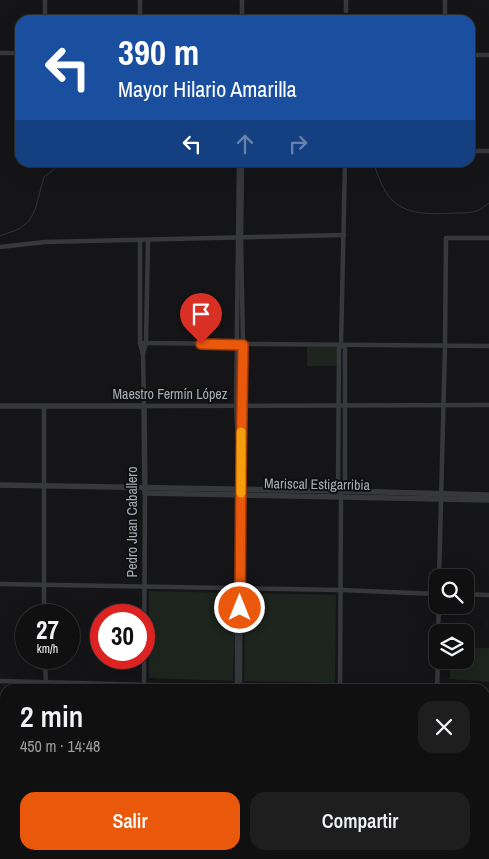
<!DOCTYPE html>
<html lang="es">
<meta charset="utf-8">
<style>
body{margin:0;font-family:"Archivo Narrow",sans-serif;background:#1e1e1f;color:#f1f3f6;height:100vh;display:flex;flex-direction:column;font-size:19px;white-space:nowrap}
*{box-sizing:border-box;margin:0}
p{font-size:16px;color:#9c9d9f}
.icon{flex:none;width:28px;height:28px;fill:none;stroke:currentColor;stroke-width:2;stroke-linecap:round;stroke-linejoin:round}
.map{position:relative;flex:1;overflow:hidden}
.drawer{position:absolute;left:0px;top:684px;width:490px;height:176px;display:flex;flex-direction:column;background:#101011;border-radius:15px 15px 0 0;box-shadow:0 5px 20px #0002,0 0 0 1px #303031}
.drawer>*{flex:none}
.top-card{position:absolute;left:15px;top:15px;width:460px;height:152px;border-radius:15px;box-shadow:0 5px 20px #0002,0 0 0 1px #303031;background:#1a4fa0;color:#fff;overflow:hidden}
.tools{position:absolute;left:429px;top:569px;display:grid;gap:10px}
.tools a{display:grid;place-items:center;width:45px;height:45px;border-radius:10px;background:#101011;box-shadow:0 5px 20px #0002,0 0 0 1px #303031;font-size:25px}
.speed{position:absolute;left:15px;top:604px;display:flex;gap:10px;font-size:25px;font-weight:700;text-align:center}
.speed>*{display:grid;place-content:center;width:65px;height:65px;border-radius:50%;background:#101011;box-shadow:0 5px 20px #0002,0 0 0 1px #303031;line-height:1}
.speed small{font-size:12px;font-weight:400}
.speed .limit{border:8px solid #d22;background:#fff;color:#111}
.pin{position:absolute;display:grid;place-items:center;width:42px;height:42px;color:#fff;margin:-51px -21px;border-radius:50% 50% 50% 0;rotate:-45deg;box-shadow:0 0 5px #0007}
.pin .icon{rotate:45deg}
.me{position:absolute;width:55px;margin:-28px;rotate:0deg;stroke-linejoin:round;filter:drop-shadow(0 0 4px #0008)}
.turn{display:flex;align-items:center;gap:18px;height:105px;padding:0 20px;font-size:22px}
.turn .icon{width:65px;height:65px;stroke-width:2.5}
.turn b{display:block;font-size:35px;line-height:42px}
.lanes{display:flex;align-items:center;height:48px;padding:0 20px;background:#0003;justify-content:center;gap:25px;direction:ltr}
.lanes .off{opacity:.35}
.round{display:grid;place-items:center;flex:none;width:52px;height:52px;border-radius:15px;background:#1e1e1f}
.headline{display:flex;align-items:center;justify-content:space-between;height:85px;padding:0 20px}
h1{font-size:30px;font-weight:600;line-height:38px}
.cta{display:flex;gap:10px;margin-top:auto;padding:10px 20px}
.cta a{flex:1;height:58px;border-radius:15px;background:#ea580c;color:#fff;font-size:20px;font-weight:600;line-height:58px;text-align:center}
.cta a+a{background:#1e1e1f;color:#f1f3f6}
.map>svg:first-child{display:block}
.green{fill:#1d251e}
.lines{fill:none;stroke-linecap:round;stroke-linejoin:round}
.stream{stroke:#2b353b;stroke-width:1}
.minor{stroke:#36383c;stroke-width:4.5}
.tertiary{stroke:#36383c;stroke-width:5.5}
.route-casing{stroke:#983908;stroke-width:12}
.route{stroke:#ea580c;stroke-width:9}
.slow{stroke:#f59e0b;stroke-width:9}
.labels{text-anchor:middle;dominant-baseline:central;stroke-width:4;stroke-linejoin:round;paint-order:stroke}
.street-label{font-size:14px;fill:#a7adb7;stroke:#101012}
</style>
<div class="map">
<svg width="489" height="859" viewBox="0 0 489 859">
<rect width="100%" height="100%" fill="#151517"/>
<g class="green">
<rect x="307" y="347" width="31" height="19"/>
<path d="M149 591 235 593 233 681 149 678Z"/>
<path d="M245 593 336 595 335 683 244 681Z"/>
<path d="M465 648H489V682L450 679V660H465Z"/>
</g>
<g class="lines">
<g class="stream">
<path d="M373 162C378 175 383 192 393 201 409 216 435 214 456 213 464 213 472 213 479 210 483 208 486 205 489 203"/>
<path d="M0 236 19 229 29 221 35 210 44 177 63 162"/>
</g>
<g class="minor">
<path d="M45 0V20"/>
<path d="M445 0V20"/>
<path d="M346 11V0"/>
<path d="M140 20V0"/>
<path d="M242 20V0"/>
<path d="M0 53H20"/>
<path d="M470 55H489"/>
<path d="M470 151H489"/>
<path d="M140 240V343L143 355 144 406 489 405"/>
<path d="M0 247 45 242 344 235"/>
<path d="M140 343 489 346"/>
<path d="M143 354 146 343 148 240"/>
<path d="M44 407V615"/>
<path d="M241 445 243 345 241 238 242 162"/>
<path d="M341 492 345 488V348L342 346"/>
<path d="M439 578 445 346 446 238H489"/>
<path d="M0 584 341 590 438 594"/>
<path d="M465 594 489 595"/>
<path d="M438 632 439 605"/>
<path d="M45 658 46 689"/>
<path d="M0 681 307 689"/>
<path d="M144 689 145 493"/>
<path d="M237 689V489L238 443 236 406 239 162"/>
<path d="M240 689 241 470"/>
<path d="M340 689 341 497V492L338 488 339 349 341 345 345 162"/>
<path d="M437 689 438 660"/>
<path d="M485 693H489"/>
<path d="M485 790H489"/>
<path d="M44 859V855"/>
<path d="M143 859V855"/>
<path d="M236 859 237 855"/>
<path d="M240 859V855"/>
<path d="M339 859V855"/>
<path d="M442 859 443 855"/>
</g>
<g class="tertiary">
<path d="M0 406H144L145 493 489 500"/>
<path d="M0 485 346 491 489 495"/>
</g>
</g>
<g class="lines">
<defs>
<path id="route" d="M201 344 243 345 241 473 240 608"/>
</defs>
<use href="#route" class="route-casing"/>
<use href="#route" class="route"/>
<path class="slow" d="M241 493V432"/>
</g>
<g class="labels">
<g class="street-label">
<text x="170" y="394">Maestro Fermín López</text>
<text transform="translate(317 484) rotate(1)">Mariscal Estigarribia</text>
<text transform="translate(132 522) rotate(-90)">Pedro Juan Caballero</text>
</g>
</g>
</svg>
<div class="tools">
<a><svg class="icon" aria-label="search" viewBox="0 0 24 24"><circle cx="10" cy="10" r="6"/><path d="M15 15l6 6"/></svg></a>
<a><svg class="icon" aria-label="layers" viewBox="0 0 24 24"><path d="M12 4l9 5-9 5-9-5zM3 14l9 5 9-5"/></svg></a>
</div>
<div class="speed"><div>27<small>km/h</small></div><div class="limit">30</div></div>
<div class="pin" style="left:201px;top:344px;background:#d93025"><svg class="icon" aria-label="arrive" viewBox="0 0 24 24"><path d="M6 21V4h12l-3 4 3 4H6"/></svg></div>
<svg class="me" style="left:240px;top:608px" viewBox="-20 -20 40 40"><circle r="17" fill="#ea580c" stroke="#fff" stroke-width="3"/><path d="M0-11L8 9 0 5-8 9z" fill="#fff"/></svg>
<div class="top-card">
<div class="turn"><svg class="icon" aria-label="left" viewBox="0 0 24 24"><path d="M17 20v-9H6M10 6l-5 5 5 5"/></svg><div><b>390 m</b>Mayor Hilario Amarilla</div></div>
<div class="lanes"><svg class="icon" aria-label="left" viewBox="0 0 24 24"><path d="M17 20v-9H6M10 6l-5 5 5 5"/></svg><svg class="icon off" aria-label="ahead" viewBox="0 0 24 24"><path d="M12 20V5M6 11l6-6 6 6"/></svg><svg class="icon off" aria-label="right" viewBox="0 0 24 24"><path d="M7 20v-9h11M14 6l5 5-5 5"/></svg></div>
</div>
<section class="drawer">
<div class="headline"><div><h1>2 min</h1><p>450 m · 14:48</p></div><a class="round"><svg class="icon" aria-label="close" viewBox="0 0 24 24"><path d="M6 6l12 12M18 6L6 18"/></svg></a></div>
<div class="cta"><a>Salir</a><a>Compartir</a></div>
</section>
</div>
